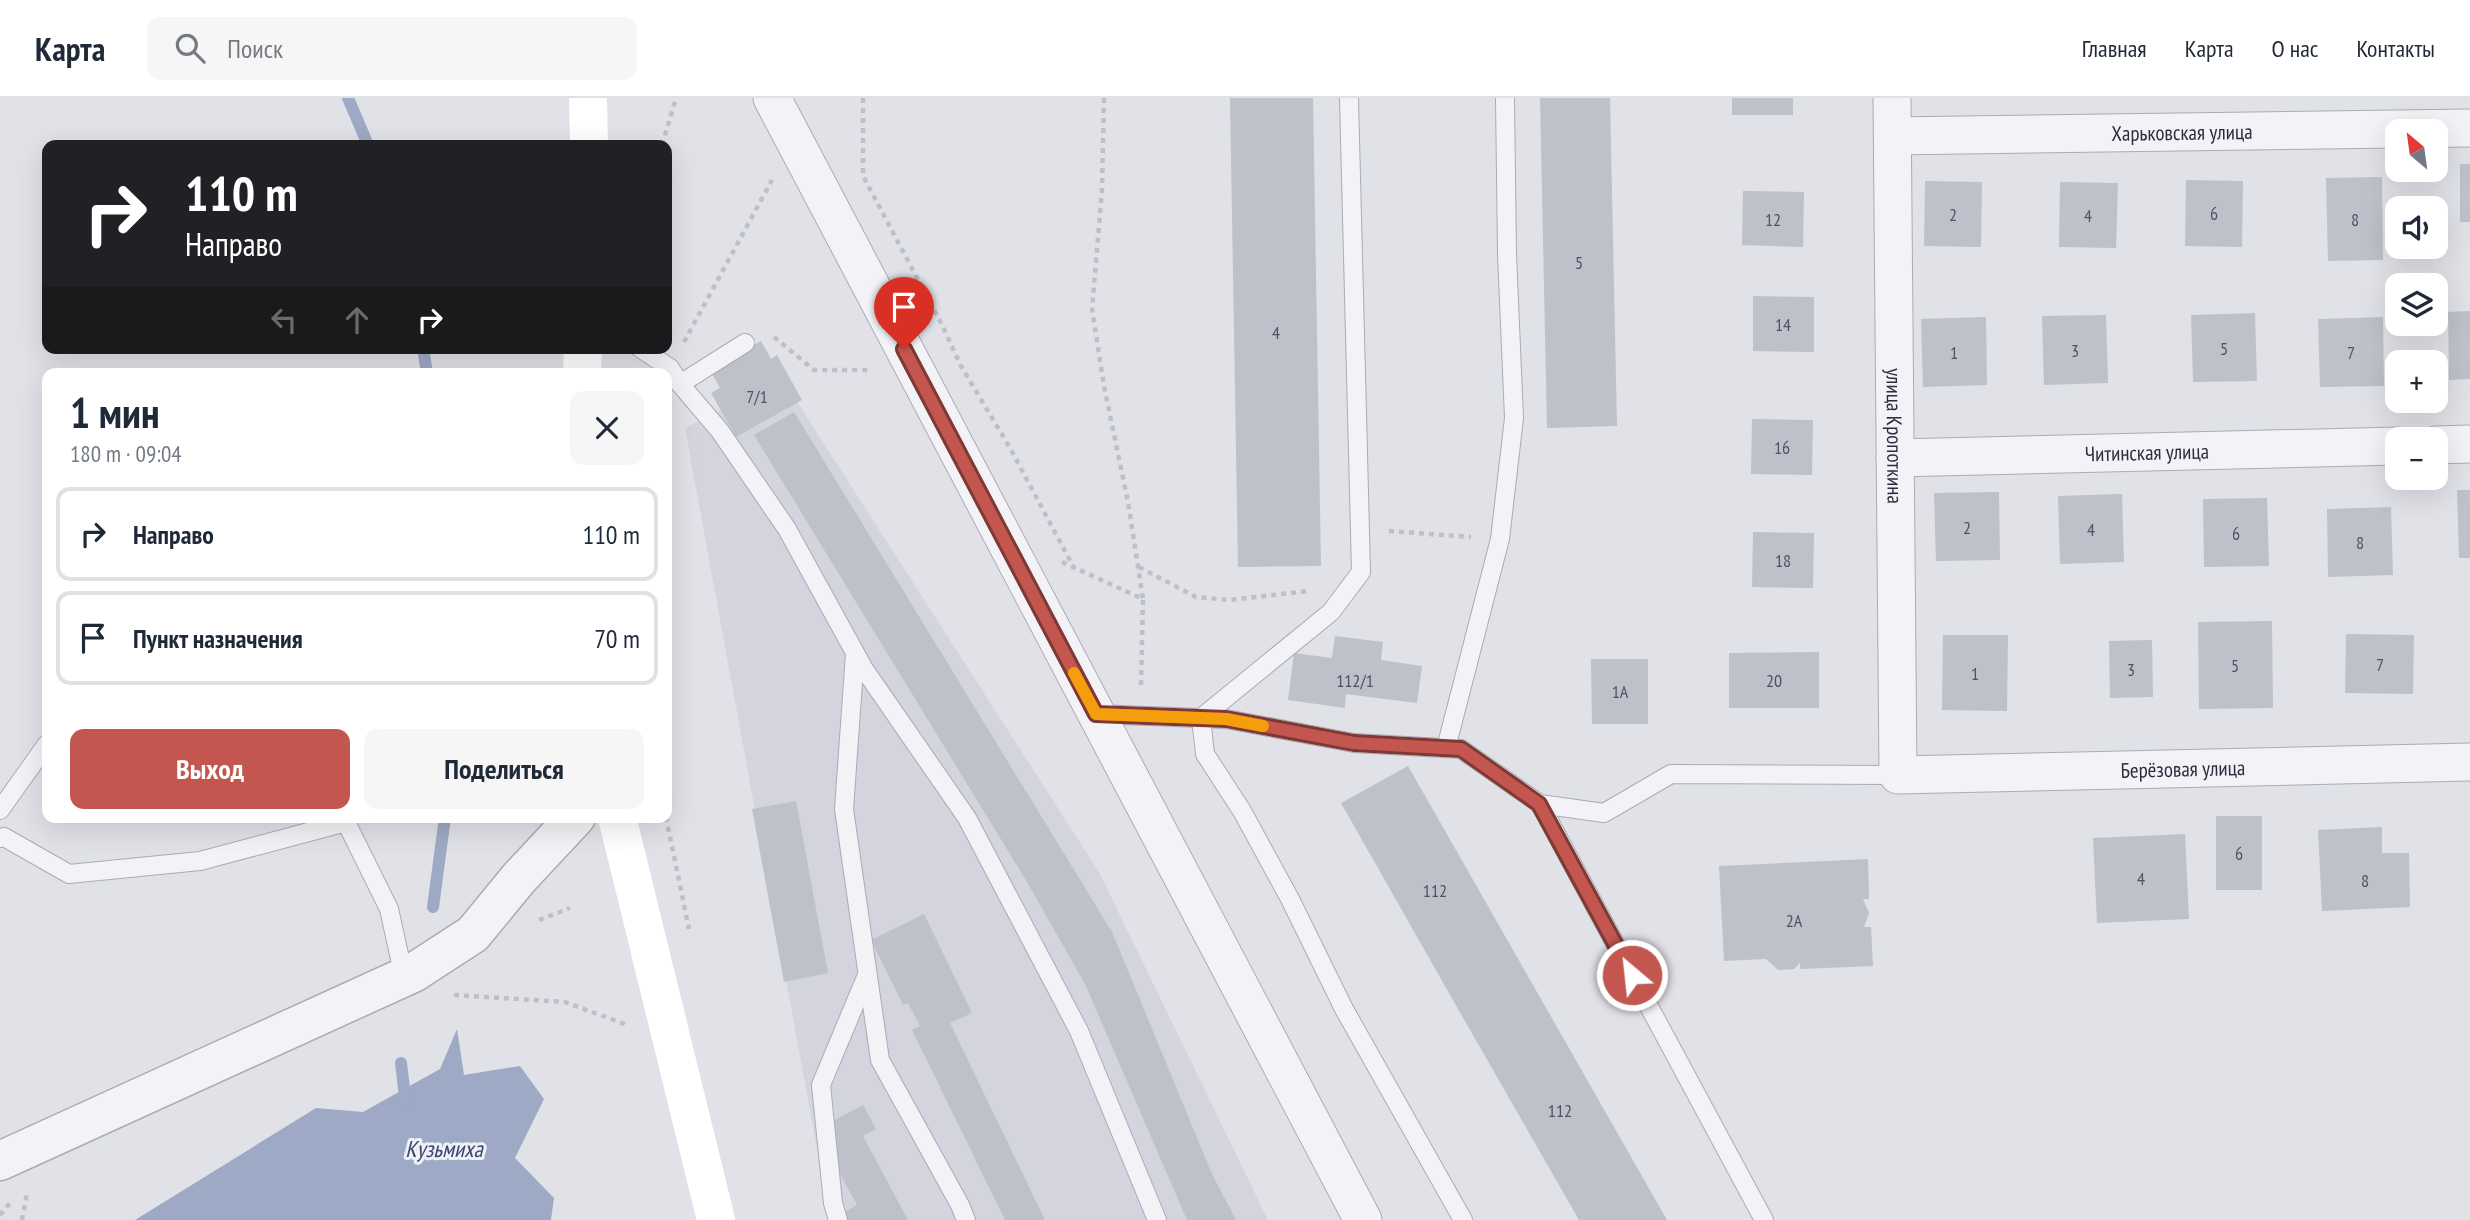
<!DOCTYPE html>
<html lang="ru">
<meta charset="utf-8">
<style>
body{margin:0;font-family:"PT Sans Narrow",sans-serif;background:#f6f6f7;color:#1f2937;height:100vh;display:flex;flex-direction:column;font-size:26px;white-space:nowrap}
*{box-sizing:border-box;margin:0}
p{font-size:23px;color:#747a83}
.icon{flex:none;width:38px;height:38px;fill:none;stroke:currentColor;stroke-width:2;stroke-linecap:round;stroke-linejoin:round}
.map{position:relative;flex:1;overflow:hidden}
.sheet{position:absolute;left:42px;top:270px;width:630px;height:455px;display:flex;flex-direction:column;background:#fff;border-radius:14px;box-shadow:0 7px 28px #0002}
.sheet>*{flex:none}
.hud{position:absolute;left:42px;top:42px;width:630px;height:214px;border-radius:14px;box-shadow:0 7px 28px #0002;background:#202124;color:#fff;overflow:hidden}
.needle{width:46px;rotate:331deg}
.buttons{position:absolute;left:2385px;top:21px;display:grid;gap:14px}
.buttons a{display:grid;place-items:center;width:63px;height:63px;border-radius:14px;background:#fff;box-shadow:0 7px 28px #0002;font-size:35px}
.pin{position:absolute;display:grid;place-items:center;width:60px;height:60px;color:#fff;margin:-72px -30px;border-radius:50% 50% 50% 0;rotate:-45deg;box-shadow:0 0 7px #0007}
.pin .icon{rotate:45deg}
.me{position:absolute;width:77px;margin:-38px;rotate:332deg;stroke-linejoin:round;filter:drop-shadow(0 0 5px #0008)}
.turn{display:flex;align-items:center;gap:24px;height:147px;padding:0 28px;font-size:32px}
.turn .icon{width:91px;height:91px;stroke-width:2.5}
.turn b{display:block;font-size:49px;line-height:60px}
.lanes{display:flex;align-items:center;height:66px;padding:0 28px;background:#0003;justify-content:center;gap:35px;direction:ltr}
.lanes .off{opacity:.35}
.round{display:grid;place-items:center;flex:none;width:74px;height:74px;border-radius:14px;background:#f6f6f7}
.overview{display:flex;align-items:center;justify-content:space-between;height:119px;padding:0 28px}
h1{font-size:42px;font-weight:700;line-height:52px}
.primary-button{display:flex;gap:14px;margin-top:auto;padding:14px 28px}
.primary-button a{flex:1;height:80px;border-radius:14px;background:#c35750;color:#fff;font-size:28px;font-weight:700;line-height:80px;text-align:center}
.primary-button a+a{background:#f6f6f7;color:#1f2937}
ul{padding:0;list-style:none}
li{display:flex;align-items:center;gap:21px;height:94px;margin:0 14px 10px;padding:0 14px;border:4px solid #e0e1e3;border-radius:14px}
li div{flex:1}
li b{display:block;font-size:26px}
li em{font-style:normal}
header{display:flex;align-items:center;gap:42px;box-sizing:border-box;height:98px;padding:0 35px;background:#fff;border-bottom:2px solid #e0e1e3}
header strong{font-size:33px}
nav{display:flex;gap:38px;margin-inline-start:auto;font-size:24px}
.search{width:490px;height:63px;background:#f6f6f7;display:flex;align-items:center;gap:18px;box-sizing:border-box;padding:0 24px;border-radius:14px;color:#747a83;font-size:26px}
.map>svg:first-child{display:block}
.built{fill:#d3d4dd}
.water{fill:#9ea9c5}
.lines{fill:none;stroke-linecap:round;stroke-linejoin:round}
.stream{stroke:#9ea9c5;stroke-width:12}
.building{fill:#bec0ca}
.service-casing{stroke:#a9acb5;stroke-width:20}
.minor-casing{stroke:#a9acb5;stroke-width:39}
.tertiary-casing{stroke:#a9acb5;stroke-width:41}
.path{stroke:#bfc0c7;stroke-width:4.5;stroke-dasharray:5 5;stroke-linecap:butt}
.service{stroke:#f3f3f7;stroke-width:18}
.minor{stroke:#f3f3f7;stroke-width:37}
.tertiary{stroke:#f3f3f7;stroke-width:38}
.secondary{stroke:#fff;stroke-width:38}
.route-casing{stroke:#7f3934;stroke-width:18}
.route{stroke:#c35750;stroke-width:12}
.slow{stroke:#f59e0b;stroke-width:12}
.labels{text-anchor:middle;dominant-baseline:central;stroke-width:6;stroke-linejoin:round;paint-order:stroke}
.number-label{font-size:18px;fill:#4f5261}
.street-label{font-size:21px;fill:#2a2d3e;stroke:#f0f1f6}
.water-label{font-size:23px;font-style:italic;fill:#38456e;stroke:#f0f1f6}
</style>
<header>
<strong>Карта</strong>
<div class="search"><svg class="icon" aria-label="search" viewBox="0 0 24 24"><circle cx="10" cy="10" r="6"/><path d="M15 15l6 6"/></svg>Поиск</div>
<nav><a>Главная</a><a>Карта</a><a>О нас</a><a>Контакты</a></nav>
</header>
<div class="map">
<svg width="2470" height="1122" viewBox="0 0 2470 1122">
<rect width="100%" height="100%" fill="#e0e2e8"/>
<path class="built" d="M783 282 1099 774 1268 1122H830L685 330Z"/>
<path class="water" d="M457 931 464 977 520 968 544 1001 515 1060 554 1100 551 1122H135L316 1010 363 1014 440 971Z"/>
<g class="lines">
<g class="stream">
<path d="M348 0 368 47"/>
<path d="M423 250 427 275"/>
<path d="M433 809 445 719"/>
<path d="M401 965 406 1007"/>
</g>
</g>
<g class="building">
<path d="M1230 0H1313L1321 468 1238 469Z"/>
<path d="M1540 0H1610L1617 328 1547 330Z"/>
<rect x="1732" y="0" width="61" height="17"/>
<rect x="2460" y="66" width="10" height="58"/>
<path d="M2382 79 2383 162 2328 163 2326 80Z"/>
<path d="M2186 82 2243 83 2242 149 2185 148Z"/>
<path d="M1925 83 1982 84 1981 149 1924 148Z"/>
<path d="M2060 84 2118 85 2116 150 2059 149Z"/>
<path d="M1743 93 1804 94 1803 149 1742 147Z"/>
<path d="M1753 198 1814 199V254L1753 253Z"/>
<path d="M2470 213V281L2449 282 2448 214Z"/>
<path d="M2255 215 2257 283 2193 284 2191 217Z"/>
<path d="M2106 217 2108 285 2044 287 2042 218Z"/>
<path d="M1986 219 1987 287 1923 289 1921 221Z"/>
<path d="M2383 219 2384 288 2320 289 2318 221Z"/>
<path d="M761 243 771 261 777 257 802 302 736 339 711 295 720 290 710 272Z"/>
<path d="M794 314 1112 834 1212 1076 1236 1122H1187L1085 886 1027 784 754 337Z"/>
<path d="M1752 321 1813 322 1812 377 1751 376Z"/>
<path d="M2457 392H2470V460H2459Z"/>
<path d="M1999 394 2000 462 1936 463 1934 395Z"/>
<path d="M2122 396 2124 464 2060 466 2058 398Z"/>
<path d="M2267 400 2269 468 2204 469 2203 401Z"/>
<path d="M2391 409 2393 477 2328 479 2327 411Z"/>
<path d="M1753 434 1814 435 1813 490 1752 489Z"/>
<path d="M2272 523 2273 610 2199 611 2198 524Z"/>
<path d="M2346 536 2414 537 2413 596 2345 595Z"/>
<path d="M1943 537H2008L2007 613 1942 612Z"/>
<path d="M1335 538 1383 544 1381 562 1422 568 1417 605 1346 596 1345 610 1288 602 1294 555 1332 560Z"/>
<path d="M2152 542 2153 599 2110 600 2109 543Z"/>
<path d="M1819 554V610H1729V555Z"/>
<path d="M1591 561H1648V626H1592Z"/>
<path d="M1408 668 1529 880 1667 1122H1579L1462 918 1341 705Z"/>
<path d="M796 703 828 875 784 884 752 711Z"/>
<rect x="2216" y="718" width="46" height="74"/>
<path d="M2382 729V755H2409L2410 809 2322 813 2318 732Z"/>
<path d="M2185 736 2189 821 2097 825 2093 740Z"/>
<path d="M1868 761 1869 801H1863L1869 815 1864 829H1871L1873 868 1800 871V865L1794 871 1778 872 1766 861 1724 863 1719 768Z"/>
<path d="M924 816 972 915 950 925 1045 1122H1005L912 932 920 928 908 905 903 907 871 842Z"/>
<path d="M863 1007 876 1031 863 1038 908 1122H838L836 1119 857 1107 822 1043 824 1028Z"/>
</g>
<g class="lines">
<defs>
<g id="service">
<path d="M1349 0 1361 474 1331 514 1201 620 1205 656 1242 713 1290 801 1344 911 1463 1122"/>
<path d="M640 250 670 270 680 286 720 333 787 431 864 571 967 720 1079 933 1157 1122"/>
<path d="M680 286 745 245"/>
<path d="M855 556 844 711 880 962 960 1107 966 1122"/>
<path d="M1096 616 1226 621 1354 645 1461 651 1540 706 1604 715 1671 676 1898 677"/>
<path d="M1446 650 1500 441 1514 320 1507 156 1505 0"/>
<path d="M1540 706 1764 1122"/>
<path d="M0 712 47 646"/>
<path d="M0 740 4 739 69 776 200 763 346 724 389 811 404 879"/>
<path d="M838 1122 833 1105 821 987 867 877"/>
</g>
<g id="minor">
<path d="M772 0 1363 1122"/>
<path id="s1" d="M1892 0 1898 677 2470 664"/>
<path id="s2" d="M1893 38 2470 30"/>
<path d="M2436 347 2470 346"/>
<path id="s3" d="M1895 360 2398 348"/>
</g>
<path id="tertiary" d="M0 1063 413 875 473 836 519 780 576 719"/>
</defs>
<use href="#service" class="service-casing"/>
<use href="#minor" class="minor-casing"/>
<use href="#tertiary" class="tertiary-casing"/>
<g class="path">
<path d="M863 0V78L941 225 961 268 1010 350 1074 470"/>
<path d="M1104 0 1102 92 1092 211 1104 288 1128 404 1143 501"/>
<path d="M662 47 676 0"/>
<path d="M774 239 814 272H872"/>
<path d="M684 244 772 82"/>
<path d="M1389 433 1471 439"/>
<path d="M1062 464 1143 501 1141 588"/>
<path d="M1139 469 1196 499 1230 502 1308 493"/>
<path d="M666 719 689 831"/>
<path d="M539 822 570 810"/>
<path d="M454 897 565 904 627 927"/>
<path d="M0 1117 12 1103"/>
<path d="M22 1122 27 1095"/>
</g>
<use href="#service" class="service"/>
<use href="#minor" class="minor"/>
<use href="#tertiary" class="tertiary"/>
<g class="secondary">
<path d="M588 0 589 47"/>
<path d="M582 275 583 250"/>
<path d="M617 719 716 1122"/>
</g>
</g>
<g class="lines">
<defs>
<path id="route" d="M904 251 1096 616 1226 621 1354 645 1461 651 1539 706 1632 877"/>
</defs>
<use href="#route" class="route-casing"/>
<use href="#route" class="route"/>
<path class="slow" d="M1074 575 1096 616 1226 621 1263 628"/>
</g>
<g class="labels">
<g class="number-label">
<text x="2214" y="115">6</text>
<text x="1953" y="116">2</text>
<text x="2088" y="117">4</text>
<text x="1773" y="121">12</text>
<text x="2355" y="121">8</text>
<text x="1579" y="164">5</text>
<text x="1783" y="226">14</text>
<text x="1276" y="234">4</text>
<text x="2224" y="250">5</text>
<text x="2075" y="252">3</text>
<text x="1954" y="254">1</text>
<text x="2351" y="254">7</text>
<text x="757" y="298">7/1</text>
<text x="1782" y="349">16</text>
<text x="1967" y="429">2</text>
<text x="2091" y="431">4</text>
<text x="2236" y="435">6</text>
<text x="2360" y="444">8</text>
<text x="1783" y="462">18</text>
<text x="2380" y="566">7</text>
<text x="2235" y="567">5</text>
<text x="2131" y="571">3</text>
<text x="1975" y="575">1</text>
<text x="1355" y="582">112/1</text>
<text x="1774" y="582">20</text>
<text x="1620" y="593">1А</text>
<text x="2239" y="755">6</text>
<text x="2141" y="780">4</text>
<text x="2365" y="782">8</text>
<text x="1435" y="792">112</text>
<text x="1794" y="822">2А</text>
<text x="1560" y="1012">112</text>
</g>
<g class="street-label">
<text stroke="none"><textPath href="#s2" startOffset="289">Харьковская улица</textPath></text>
<text stroke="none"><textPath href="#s1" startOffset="338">улица Кропоткина</textPath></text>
<text stroke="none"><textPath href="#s3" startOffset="252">Читинская улица</textPath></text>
<text stroke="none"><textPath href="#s1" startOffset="962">Берёзовая улица</textPath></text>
</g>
<g class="water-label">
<text x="444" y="1050">Кузьмиха</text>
</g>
</g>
</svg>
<div class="buttons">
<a><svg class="needle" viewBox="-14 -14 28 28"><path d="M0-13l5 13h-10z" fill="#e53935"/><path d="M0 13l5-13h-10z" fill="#747a83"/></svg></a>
<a><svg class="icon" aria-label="sound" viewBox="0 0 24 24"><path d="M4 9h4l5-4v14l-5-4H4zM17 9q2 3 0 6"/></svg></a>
<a><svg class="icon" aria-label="layers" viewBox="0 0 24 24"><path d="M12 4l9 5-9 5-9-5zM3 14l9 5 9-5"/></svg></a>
<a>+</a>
<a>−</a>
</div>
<div class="pin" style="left:904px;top:251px;background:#d93025"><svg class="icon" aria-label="arrive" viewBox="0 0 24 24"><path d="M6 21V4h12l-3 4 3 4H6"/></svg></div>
<svg class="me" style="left:1632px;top:877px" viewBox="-20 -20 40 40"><circle r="17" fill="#c35750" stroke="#fff" stroke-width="3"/><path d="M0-11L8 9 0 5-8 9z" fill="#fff"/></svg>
<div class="hud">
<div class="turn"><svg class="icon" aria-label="right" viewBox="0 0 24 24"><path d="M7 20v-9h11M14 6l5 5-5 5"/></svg><div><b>110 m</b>Направо</div></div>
<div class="lanes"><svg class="icon off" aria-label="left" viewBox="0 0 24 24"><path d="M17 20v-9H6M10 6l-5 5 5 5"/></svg><svg class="icon off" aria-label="ahead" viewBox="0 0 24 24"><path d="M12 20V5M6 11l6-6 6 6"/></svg><svg class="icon" aria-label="right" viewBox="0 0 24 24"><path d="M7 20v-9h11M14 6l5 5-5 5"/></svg></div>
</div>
<section class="sheet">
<div class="overview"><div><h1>1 мин</h1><p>180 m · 09:04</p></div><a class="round"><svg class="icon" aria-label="close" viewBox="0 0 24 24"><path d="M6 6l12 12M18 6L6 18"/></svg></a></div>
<ul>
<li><svg class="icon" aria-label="right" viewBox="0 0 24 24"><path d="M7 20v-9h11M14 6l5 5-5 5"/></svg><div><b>Направо</b></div><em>110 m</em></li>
<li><svg class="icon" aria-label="arrive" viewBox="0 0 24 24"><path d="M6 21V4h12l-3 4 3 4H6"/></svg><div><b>Пункт назначения</b></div><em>70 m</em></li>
</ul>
<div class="primary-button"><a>Выход</a><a>Поделиться</a></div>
</section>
</div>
